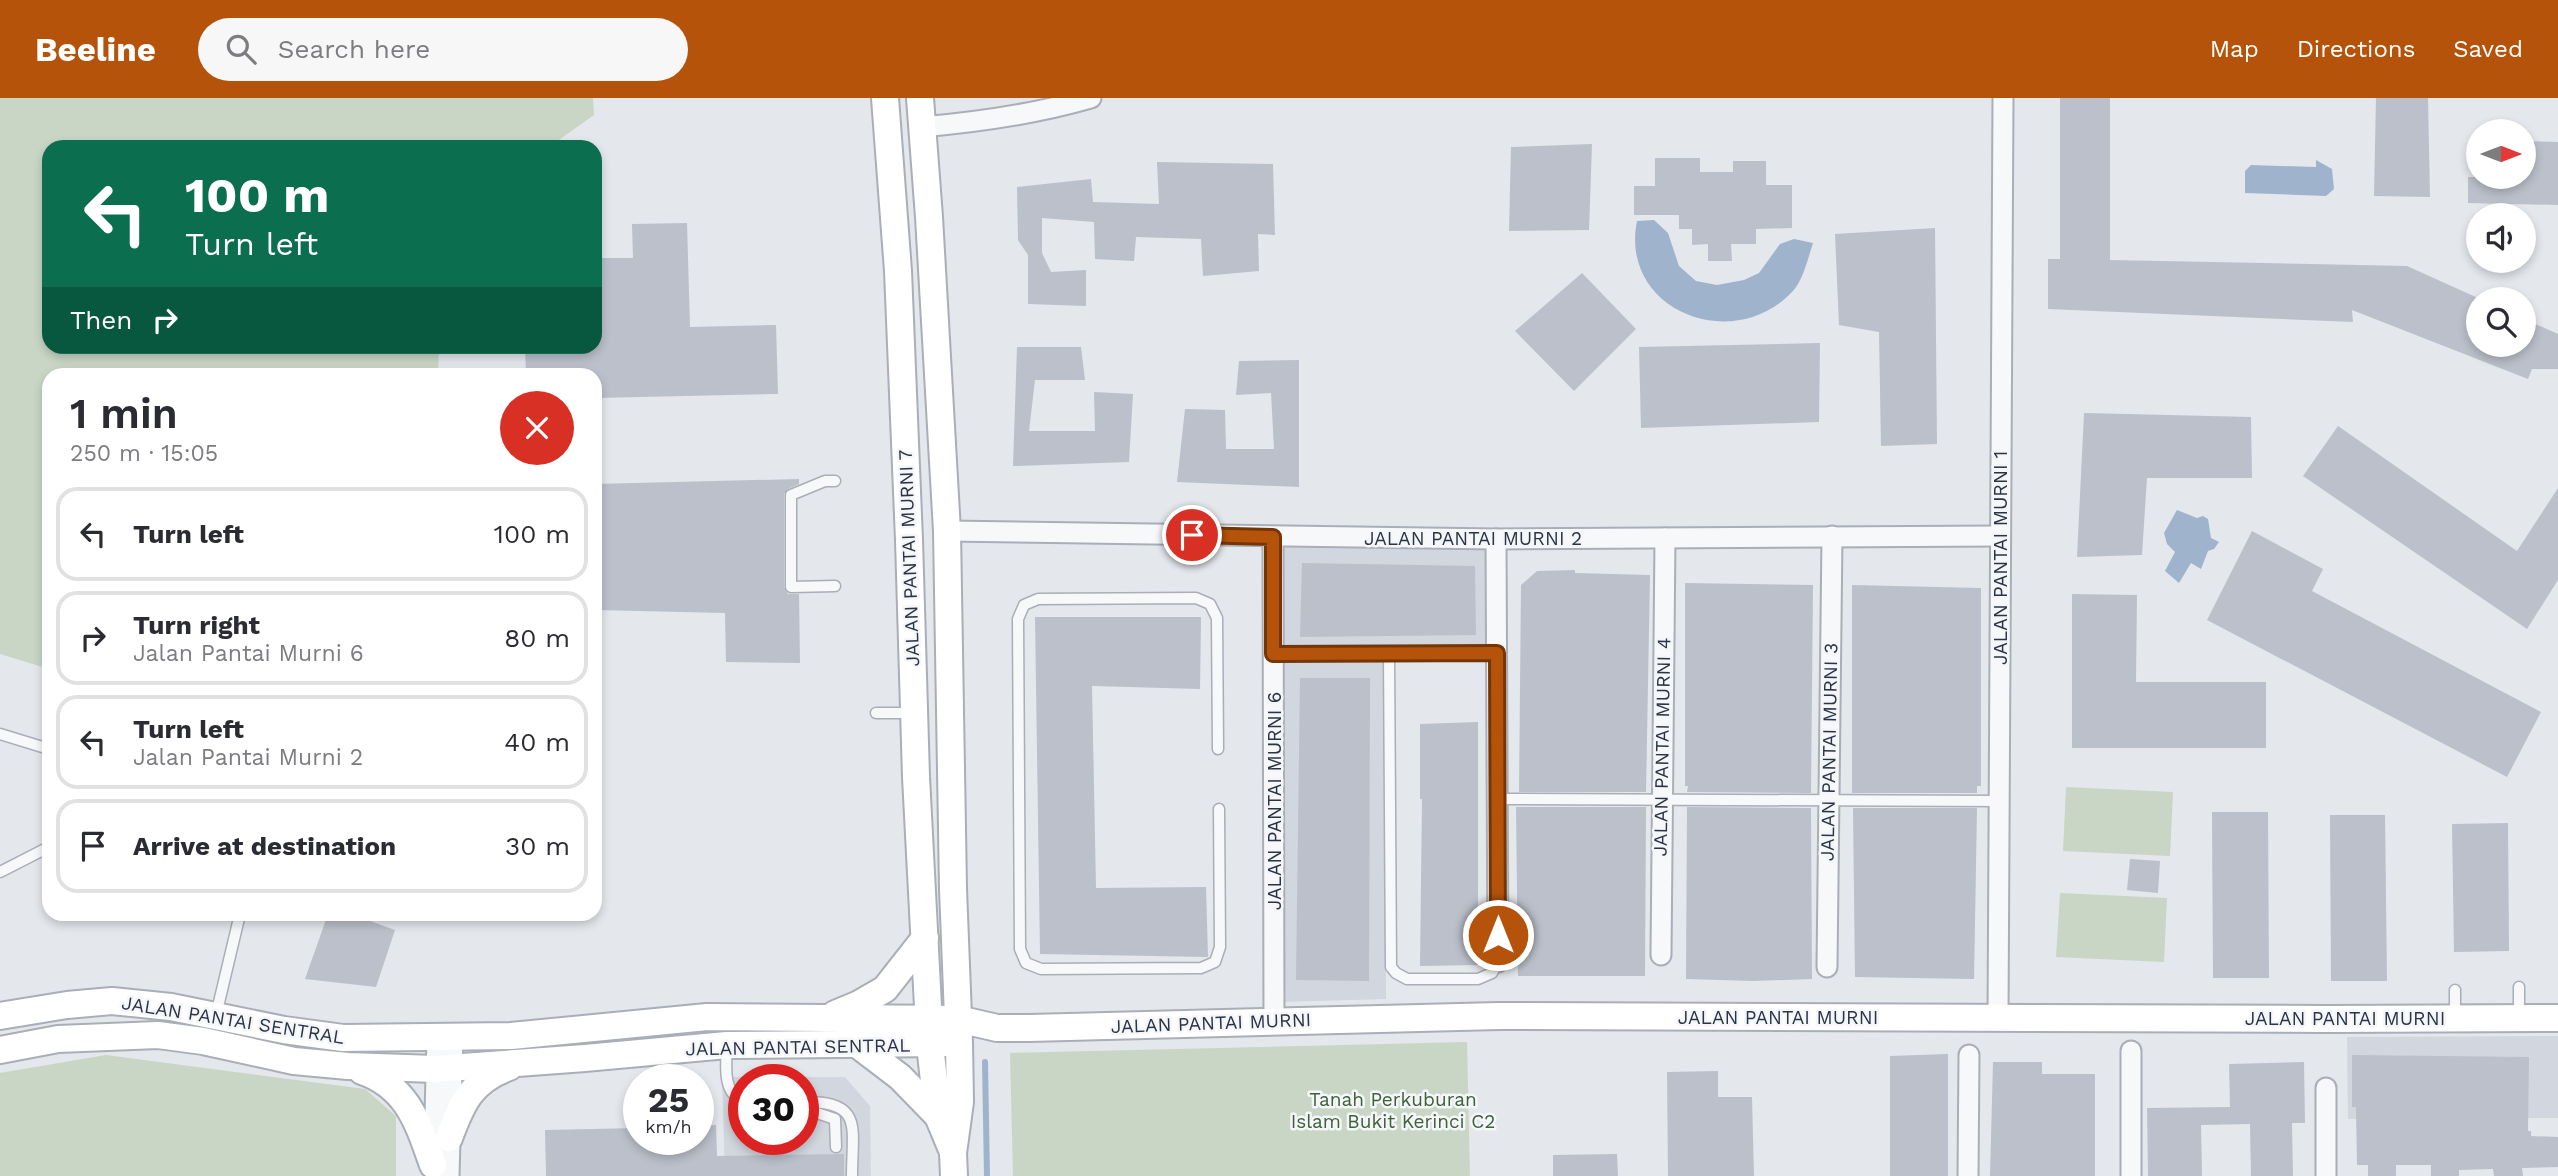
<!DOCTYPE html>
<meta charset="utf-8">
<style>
body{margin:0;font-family:"Work Sans",sans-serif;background:#f7f7f7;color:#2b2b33;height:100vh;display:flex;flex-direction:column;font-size:26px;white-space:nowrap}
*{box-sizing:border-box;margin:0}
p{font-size:23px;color:#7c7c81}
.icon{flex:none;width:38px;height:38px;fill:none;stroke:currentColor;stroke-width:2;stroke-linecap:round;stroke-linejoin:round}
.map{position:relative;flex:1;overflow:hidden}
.drawer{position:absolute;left:42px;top:270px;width:560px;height:553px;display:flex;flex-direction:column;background:#fff;border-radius:21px;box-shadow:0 4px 10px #0003}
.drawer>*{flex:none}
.hud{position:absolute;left:42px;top:42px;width:560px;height:214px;border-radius:21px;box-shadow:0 4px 10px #0003;background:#0b6e4f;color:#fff;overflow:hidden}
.needle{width:46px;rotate:90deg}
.controls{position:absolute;left:2466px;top:21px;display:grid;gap:14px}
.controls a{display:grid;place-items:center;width:70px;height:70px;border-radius:50%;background:#fff;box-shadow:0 4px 10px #0003;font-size:35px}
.speed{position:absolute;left:623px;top:966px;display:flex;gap:14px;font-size:35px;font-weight:700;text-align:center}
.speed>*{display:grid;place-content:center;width:91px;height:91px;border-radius:50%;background:#fff;box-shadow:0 4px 10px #0003;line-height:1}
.speed small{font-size:18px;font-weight:400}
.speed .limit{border:10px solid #d22;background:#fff;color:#111}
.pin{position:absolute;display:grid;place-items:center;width:60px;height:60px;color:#fff;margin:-30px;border:4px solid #fff;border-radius:50%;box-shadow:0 2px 7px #0007}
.me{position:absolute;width:77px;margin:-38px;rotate:0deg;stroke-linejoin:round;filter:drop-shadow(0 0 5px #0008)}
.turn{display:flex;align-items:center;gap:24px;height:147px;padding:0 28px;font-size:32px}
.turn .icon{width:91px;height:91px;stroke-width:2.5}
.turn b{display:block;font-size:49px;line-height:60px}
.then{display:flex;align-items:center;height:66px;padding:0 28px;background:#0003;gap:14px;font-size:26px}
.round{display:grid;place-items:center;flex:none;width:74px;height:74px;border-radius:37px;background:#f7f7f7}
.head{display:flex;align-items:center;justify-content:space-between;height:119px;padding:0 28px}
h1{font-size:42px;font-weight:600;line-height:52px}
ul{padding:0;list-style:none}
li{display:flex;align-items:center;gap:21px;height:94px;margin:0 14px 10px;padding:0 14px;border:4px solid #e1e1e2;border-radius:21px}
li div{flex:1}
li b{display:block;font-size:26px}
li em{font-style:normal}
header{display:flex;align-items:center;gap:42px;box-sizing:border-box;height:98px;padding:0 35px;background:#b45309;color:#fff}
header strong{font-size:33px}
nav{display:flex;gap:38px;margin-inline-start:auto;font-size:24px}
.search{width:490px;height:63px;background:#f7f7f7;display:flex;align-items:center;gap:18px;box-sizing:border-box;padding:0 24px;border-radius:38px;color:#7c7c81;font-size:26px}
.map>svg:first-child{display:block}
.built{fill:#d2d6de;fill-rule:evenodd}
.green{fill:#c9d6c5}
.water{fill:#9fb4cc}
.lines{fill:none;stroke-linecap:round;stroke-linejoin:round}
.stream{stroke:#9fb4cc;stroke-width:6}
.building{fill:#bbc0ca}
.lane-casing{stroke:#a9aeb7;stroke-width:13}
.street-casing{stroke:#a9aeb7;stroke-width:23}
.secondary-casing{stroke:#a9aeb7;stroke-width:30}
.lane{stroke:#f7f8fa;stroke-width:10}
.street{stroke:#f7f8fa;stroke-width:19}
.secondary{stroke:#fff;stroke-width:26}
.route-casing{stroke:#753606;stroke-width:18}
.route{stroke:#b45309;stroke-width:12}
.labels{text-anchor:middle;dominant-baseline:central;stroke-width:5;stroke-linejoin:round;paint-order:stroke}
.street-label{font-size:19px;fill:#2b3445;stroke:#f4f6f9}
.park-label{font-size:19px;fill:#3f6138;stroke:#f4f6f9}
</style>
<header>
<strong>Beeline</strong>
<div class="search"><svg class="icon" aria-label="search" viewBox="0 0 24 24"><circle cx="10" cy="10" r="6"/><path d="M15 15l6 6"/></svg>Search here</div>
<nav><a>Map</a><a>Directions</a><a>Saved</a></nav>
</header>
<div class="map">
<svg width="2558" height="1078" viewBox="0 0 2558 1078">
<rect width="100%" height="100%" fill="#e4e7ec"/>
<g class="built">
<path d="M1281 447 1490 449V550H1385L1386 901 1282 904Z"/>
<path d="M2558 938V1020L2348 1021 2347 939Z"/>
<path d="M722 979H845L870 1008 871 1078H725ZM744 982H803V1041H744Z"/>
</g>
<g class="green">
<path d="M0 0H593L594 17 549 49H49V248L439 249 438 276H49V571L0 556Z"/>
<path d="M2066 689 2173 694 2170 758 2063 753Z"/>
<path d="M2060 795 2167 800 2164 864 2056 859Z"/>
<path d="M1467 944 1470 1078H1013L1010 955Z"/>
<path d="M106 957 365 991 396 1018V1078H0V975Z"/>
</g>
<g class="water">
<path d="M2316 62 2332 71 2334 91 2326 98 2245 95V73L2251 67 2316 69Z"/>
<path d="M1654 122 1668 135 1679 168 1696 183 1717 187 1744 182 1759 175 1780 146 1794 141 1813 145C1808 160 1803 183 1792 194 1732 257 1619 212 1637 123Z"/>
<path d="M2177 412 2197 420 2203 418 2208 421 2211 440 2219 444 2214 451 2208 453 2201 471 2191 465 2179 485 2165 473 2175 454 2167 446 2164 435Z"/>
</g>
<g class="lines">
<path class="stream" d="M985 964 987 1078"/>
</g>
<g class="building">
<path d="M2060 0H2110V162L2407 168 2478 200V247H2524V221L2558 236V271H2532L2528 281 2352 212 2353 224 2048 211V161H2060Z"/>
<path d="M2376 0H2428L2430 99 2374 98Z"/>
<path d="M2524 43 2558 44V107L2468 105V79H2524Z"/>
<path d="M1592 46 1589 132 1509 133 1511 49Z"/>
<path d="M1655 60H1700V74H1733V63H1766V87H1792V130L1756 131V146H1731L1732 163H1708V146L1692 147V131H1679V117H1634V88H1655Z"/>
<path d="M1157 64 1273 66 1275 137 1258 136 1259 173 1203 178 1201 141 1136 139 1134 163 1095 161 1094 124 1042 120V155L1051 174 1086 172V208L1028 206V157L1018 142 1017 89 1091 81 1093 104 1159 106Z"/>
<path d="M687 125 690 229 776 227 778 296 595 300V276H526L525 248H595V160H633L632 126Z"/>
<path d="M1935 130 1937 346 1881 348 1879 234 1839 227 1835 136Z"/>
<path d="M1582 175 1636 231 1574 293 1515 233Z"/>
<path d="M1820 245 1819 324 1641 330 1639 249Z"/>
<path d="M1017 249H1081L1085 282H1035L1029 333H1095L1094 294 1133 296 1129 364 1013 368Z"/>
<path d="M1299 262V389L1177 384 1185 311 1225 312 1226 351H1274L1271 295 1236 297 1239 263Z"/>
<path d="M2084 315 2251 319 2252 380H2147L2142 457 2077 459Z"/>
<path d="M2338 328 2517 453 2558 390V482L2527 531 2303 378Z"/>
<path d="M799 381V386L788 391 784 396V489L788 496H799L800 565 726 564 725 515 595 512V386Z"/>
<path d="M2252 433 2323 471 2312 493 2541 614 2507 679 2207 522Z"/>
<path d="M1302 465 1475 468 1476 537 1300 539Z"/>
<path d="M1575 472V475L1650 477 1646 694H1519L1521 487 1537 473Z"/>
<path d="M1685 485 1813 487 1811 695 1687 694 1688 688H1685Z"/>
<path d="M1852 487 1981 490V688H1977V695H1852Z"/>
<path d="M2072 496 2137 497 2136 584H2266V650H2072Z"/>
<path d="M1035 519H1201L1200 591 1092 588 1096 790 1206 789 1208 859 1040 856Z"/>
<path d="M1300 580H1370L1369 883 1296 882Z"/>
<path d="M1478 624V867L1420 868 1422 701H1420V626Z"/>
<path d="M1516 709H1646L1645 878H1518Z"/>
<path d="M1687 709 1811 710 1812 881 1753 883 1686 881Z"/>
<path d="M1853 710H1977L1974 881 1855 879Z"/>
<path d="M2212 714H2268L2269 880H2213Z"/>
<path d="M2330 717H2385L2387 883H2331Z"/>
<path d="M2508 725 2509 853 2454 854 2452 726Z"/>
<path d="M2130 761 2160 763 2158 795 2127 792Z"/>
<path d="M328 816H351L395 832 376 889 305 881Z"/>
<path d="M1948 956V1078H1890V958Z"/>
<path d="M2352 957 2529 959 2528 1033H2531V1038L2558 1039V1069L2522 1070 2523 1078H2494L2493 1071 2459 1072V1078H2431V1067H2396V1078H2368V1067H2357L2356 1009H2352Z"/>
<path d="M1993 964H2042V976H2095V1078H1990Z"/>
<path d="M2304 964 2305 1025H2292L2293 1078H2251L2250 1026 2201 1027 2202 1078H2148L2147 1010 2230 1009 2229 966Z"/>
<path d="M1718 973V999H1752L1754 1078H1668L1667 974Z"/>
<path d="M716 1027 717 1058 844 1056V1078H546L545 1032 639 1030V1041H698V1028Z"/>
<path d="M1617 1056 1618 1078H1553V1057Z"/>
</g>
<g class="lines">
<defs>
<g id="lane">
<path d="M835 383H825L791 397V489L835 488"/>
<path d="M1389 555 1391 869 1396 875 1407 881H1478L1492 875 1498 864"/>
<path d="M1273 556 1497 555"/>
<path d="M876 615H914"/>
<path d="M0 636 49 651"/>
<path d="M1218 651 1217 520 1210 506 1196 500 1038 501 1024 507 1018 521 1020 851 1026 865 1041 871 1201 870 1215 864 1220 849 1219 711"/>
<path d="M1497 701 1999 703"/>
<path d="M0 774 49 749"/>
<path d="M2519 889V920"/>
<path d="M2455 892V920"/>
<path d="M216 917 240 816"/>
<path d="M727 948C726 967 722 996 744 1003"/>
<path d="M803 1004C864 1003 852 1029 852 1078"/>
<path d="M803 1015H817L835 1021 836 1049"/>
</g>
<g id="street">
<path d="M922 29C979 24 1036 16 1091 0"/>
<path d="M947 433 1496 441 2000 438"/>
<path d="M1273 439 1274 924"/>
<path d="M1496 441 1498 864"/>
<path d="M1661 857 1665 440"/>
<path d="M1827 869 1832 438"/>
<path d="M1998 920 2003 0"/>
<path d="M2131 953V1078"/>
<path d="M2326 990V1078"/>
<path d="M434 1056 437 938"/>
<path d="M449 1078 453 938"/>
<path d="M1968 1078 1969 957"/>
</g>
<g id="secondary">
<path d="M885 0 898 173 909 442 916 679 930 947 938 1018 953 1054"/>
<path d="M920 0 929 119 947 433 953 791 959 944 960 1004 953 1055 954 1078"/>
<path d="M835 916 859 906 885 891 925 840"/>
<path d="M0 918 67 907 112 903 171 909 284 932 343 940 511 938 707 919 958 921 997 930H1029L1499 918 2327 921 2558 920"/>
<path d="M858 947 900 979 938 1018"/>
<path d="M0 952 58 941 158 937 203 943 294 963 348 968 435 971 585 960 727 947 946 945"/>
<path d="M362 973C408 989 418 1025 433 1067"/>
<path d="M449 1040C462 1005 471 983 509 969"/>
</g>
</defs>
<use href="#lane" class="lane-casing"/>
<use href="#street" class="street-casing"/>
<use href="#secondary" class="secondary-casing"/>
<use href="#lane" class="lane"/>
<use href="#street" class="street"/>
<use href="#secondary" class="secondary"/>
</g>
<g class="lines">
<defs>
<path id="route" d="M1192 437 1273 439V556L1497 555 1498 837"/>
</defs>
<use href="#route" class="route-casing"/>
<use href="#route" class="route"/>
</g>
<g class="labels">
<g class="street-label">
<text x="1473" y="440">JALAN PANTAI MURNI 2</text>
<text transform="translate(909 460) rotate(-92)">JALAN PANTAI MURNI 7</text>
<text transform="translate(2000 460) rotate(-90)">JALAN PANTAI MURNI 1</text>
<text transform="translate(1662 649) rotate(-89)">JALAN PANTAI MURNI 4</text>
<text transform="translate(1829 654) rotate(-89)">JALAN PANTAI MURNI 3</text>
<text transform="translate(1274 703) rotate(-90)">JALAN PANTAI MURNI 6</text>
<text x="1778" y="919">JALAN PANTAI MURNI</text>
<text x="2345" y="920">JALAN PANTAI MURNI</text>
<text transform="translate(233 922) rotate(9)">JALAN PANTAI SENTRAL</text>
<text transform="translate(1211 925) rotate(-2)">JALAN PANTAI MURNI</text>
<text transform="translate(798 949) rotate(-1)">JALAN PANTAI SENTRAL</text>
</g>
<g class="park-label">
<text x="1393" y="1001">Tanah Perkuburan<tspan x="1393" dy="22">Islam Bukit Kerinci C2</tspan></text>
</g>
</g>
</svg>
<div class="controls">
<a><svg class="needle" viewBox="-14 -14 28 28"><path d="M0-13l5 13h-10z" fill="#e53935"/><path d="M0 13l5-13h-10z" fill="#7c7c81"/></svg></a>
<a><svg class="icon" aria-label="sound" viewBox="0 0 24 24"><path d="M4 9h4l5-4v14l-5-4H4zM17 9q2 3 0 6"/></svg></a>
<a><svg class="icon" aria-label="search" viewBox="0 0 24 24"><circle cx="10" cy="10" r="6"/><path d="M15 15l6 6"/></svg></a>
</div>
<div class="speed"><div>25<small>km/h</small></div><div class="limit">30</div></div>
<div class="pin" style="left:1192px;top:437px;background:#d93025"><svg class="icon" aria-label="arrive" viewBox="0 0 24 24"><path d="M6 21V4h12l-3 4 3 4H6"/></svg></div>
<svg class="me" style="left:1498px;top:837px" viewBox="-20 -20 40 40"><circle r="17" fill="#b45309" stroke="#fff" stroke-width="3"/><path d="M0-11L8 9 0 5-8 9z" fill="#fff"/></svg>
<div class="hud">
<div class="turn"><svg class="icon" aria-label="left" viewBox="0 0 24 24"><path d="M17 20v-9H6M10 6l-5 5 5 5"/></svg><div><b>100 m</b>Turn left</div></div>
<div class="then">Then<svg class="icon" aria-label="right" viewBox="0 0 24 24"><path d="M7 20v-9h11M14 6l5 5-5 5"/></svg></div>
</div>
<section class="drawer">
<div class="head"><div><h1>1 min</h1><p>250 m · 15:05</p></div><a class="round" style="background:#d93025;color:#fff"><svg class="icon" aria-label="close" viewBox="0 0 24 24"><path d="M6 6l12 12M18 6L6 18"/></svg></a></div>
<ul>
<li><svg class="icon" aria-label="left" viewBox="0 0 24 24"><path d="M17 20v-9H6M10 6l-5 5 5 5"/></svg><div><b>Turn left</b></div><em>100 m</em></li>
<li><svg class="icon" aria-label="right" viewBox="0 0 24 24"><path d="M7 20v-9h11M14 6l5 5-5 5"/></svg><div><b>Turn right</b><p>Jalan Pantai Murni 6</p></div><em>80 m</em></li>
<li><svg class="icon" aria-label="left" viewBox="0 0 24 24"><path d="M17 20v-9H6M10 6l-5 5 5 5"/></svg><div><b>Turn left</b><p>Jalan Pantai Murni 2</p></div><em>40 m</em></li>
<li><svg class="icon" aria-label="arrive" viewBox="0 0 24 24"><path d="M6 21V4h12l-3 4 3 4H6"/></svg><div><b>Arrive at destination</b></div><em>30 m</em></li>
</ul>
</section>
</div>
